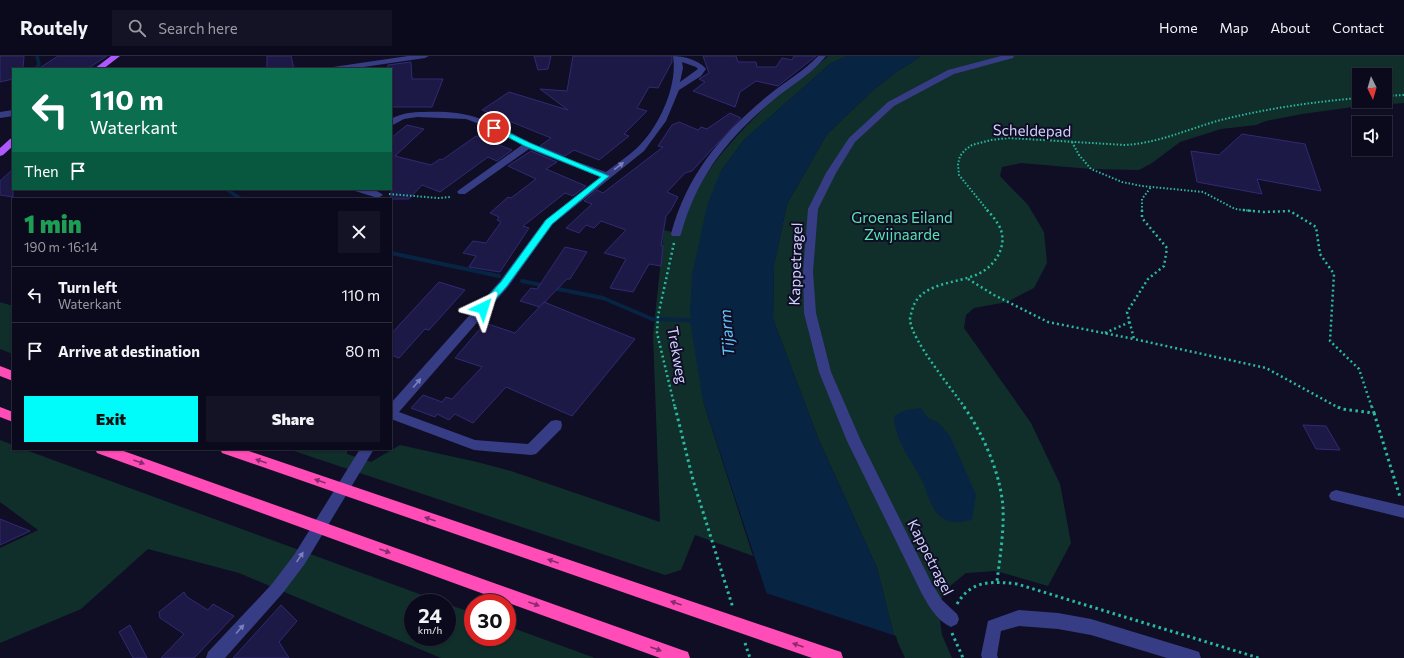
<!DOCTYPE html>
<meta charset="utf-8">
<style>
body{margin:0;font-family:Commissioner,sans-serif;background:#141325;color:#f1f3f6;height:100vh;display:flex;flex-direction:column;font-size:15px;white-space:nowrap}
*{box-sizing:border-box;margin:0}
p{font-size:13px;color:#9a9aa3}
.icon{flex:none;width:22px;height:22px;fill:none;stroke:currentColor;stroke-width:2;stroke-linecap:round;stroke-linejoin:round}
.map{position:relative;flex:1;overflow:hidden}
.panel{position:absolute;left:12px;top:142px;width:380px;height:252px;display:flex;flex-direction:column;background:#0b0a1c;border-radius:0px;box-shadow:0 1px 3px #0004,0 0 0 1px #2b2b3b}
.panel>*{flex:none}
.guide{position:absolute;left:12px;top:12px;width:380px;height:122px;border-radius:0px;box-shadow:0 1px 3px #0004,0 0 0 1px #2b2b3b;background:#0b6e4f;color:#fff;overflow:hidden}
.needle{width:26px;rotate:175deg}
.buttons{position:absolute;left:1352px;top:12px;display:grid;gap:8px}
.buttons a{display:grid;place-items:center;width:40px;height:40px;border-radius:0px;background:#0b0a1c;box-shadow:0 1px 3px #0004,0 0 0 1px #2b2b3b;font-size:20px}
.speed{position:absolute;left:404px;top:538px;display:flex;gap:8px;font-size:20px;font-weight:700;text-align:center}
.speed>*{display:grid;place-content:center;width:52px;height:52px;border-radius:50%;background:#0b0a1c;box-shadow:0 1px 3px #0004,0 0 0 1px #2b2b3b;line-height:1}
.speed small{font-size:10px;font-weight:400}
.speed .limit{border:6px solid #d22;background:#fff;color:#111}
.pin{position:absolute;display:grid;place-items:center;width:34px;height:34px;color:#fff;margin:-17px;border:2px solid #fff;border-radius:50%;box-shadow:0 1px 4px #0007}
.me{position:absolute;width:44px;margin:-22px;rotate:41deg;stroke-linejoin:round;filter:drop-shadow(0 0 3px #0008)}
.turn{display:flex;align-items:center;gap:14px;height:84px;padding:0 12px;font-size:18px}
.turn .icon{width:52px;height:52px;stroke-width:2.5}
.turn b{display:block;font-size:28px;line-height:34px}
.then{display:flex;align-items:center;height:38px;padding:0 12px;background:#0003;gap:8px;font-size:15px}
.round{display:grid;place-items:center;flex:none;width:42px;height:42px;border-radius:0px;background:#141325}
.summary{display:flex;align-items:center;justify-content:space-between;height:68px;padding:0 12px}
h1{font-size:24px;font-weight:800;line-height:30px;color:#1e9e55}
.cta{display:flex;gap:8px;margin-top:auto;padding:8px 12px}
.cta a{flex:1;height:46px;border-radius:0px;background:#00fcfa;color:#111;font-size:16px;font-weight:800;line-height:46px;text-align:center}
.cta a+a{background:#141325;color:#f1f3f6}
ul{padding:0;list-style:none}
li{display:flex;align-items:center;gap:12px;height:56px;padding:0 12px;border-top:1px solid #2b2b3b}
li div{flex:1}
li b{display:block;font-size:15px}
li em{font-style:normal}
header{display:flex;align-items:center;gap:24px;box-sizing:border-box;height:56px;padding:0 20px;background:#0b0a1c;border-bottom:1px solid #2b2b3b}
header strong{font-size:19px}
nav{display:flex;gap:22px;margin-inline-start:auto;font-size:14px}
.search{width:280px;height:36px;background:#141325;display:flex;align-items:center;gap:10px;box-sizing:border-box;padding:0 14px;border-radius:0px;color:#9a9aa3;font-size:15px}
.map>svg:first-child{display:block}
.green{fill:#102f2a;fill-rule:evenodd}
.water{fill:#082443}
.pier{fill:#0f0e25}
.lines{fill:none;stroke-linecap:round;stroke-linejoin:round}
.stream-far1{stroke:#082443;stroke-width:3.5}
.stream{stroke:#082443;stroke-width:4}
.building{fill:#1d1946;stroke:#312a73}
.path-far2{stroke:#2abaa1;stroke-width:2;stroke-dasharray:1.5 2;stroke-linecap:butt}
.path-far1{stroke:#2abaa1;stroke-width:2.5;stroke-dasharray:2 3;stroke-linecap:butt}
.path{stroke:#2abaa1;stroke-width:3;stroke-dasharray:2.5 3.5;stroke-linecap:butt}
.minor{fill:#373d85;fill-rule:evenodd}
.major{fill:#ae58ff;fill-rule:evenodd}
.highway{fill:#ff4cb6;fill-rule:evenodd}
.oneway{fill:#7c80bc}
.oneway2{fill:#872d6e}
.route{fill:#00fcfa;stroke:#00a4a2}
.labels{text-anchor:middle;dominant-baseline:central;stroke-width:4;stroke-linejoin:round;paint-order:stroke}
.street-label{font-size:15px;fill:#d1d1ff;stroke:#0f0e25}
.park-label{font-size:15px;fill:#59e3b1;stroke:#0f0e25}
.water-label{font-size:16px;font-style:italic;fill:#5fc7ff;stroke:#0f0e25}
</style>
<header>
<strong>Routely</strong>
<div class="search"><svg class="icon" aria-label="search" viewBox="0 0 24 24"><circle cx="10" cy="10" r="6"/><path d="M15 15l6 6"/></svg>Search here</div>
<nav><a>Home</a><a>Map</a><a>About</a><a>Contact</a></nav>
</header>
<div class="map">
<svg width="1404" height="602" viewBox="0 0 1404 602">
<rect width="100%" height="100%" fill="#0f0e25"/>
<g class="green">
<path d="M828 0H847L830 8 744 84 721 115 703 345 753 500 695 479 681 514 665 519 288 393H347V398L371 406 400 389 477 406 511 415 660 466 653 280 664 174 680 178C692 130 719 98 753 63 762 55 770 45 779 37 795 25 814 14 828 0Z"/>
<path d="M921 0H1404V47L1353 51 1302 58 1266 65 1256 69 1221 73 1180 86 1152 107 1139 114 1091 113 1021 107 1002 111 1000 120 1028 149 1044 176 1047 207 1034 232 1007 246 974 252 966 259 964 272 1031 367 1060 428 1071 487 1048 530 996 515 966 517 950 530 938 549 942 579 952 602H903L896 588 877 512 818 382 773 263 774 209 787 148 827 78 872 35 895 17ZM1359 19H1385V45H1359Z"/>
<path d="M0 246 13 250V298L0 293Z"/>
<path d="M0 384 13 389V393H23L444 547H413V581H447V548L473 557V581H507V570L595 602H441L239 517 148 493 81 553 0 587V492L38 474 0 446Z"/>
</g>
<g class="water">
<path d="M847 0H921L895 17 872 35 827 78 787 148 774 210 773 263 818 382 877 512 896 588 788 602 703 345 692 278 690 255 692 219 708 146 721 115 744 84 830 8Z"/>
<path d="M921 352 928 362 939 367 950 380 976 439 972 464C963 466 953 468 944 463 932 457 928 438 923 427 913 406 894 384 894 360L905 354Z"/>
</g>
<path class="pier" d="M763 536 896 580 898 587 905 602H786Z"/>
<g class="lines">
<g class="stream-far1">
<path d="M36 13 39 8 37 0"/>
<path d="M226 133 241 143"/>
</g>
<g class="stream">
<path d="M391 197 499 220"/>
<path d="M522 225 546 230"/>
<path d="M553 232 603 242 652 263 688 264 695 268"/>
</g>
</g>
<g class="building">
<path d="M0 0H24L23 13H13V23L0 26Z"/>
<path d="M58 0H107L87 13H38Z"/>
<path d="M267 0H291L294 13H267Z"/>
<path d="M534 0H551L548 13 538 14Z"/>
<path d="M573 0H672V6L658 32 649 31 637 52 647 55 624 78 629 80 599 104 574 94 565 100 549 94 540 90 551 82 482 54 509 36 568 54 540 33 567 35Z"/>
<path d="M703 0H736L738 6H756L757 11H776L782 2 792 4 794 0H816L778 30 756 25 740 36 735 51 693 35 705 26 699 23 709 17Z"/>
<path d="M411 6 412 23H443L432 51H391V13H388V9Z"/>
<path d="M730 57 741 62 692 115 685 117 667 136 678 141 671 154 666 160 661 190H663L661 210 649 208 633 236 610 232 626 203 604 197 626 174 601 165 594 172 586 169 579 177 566 172 592 148 584 145 597 134 603 137 663 91 658 90 672 69 679 66 698 74 701 71 707 73Z"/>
<path d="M407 69 424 73 395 100 431 109 440 103 442 104 476 80 512 94 497 105 488 101 440 136 422 129 409 143H391V82Z"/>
<path d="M1242 78 1305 88 1321 135 1257 123 1262 138 1197 126 1191 95 1219 99Z"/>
<path d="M531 95 557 106 546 113 586 130 573 140 565 137 523 170 529 172 500 216 469 211 476 200 463 197 473 185 486 187 501 166 497 164 499 161 490 157 508 141 511 142 536 123 508 110Z"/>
<path d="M13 113V141L0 139V125Z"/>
<path d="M565 191 587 196 570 223H567L540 251 520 245 531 232 537 233Z"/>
<path d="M439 226 465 234 429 274 425 273 399 302 391 299V278Z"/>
<path d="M544 246 635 283 572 360 506 331 473 367 455 358 449 364 437 358 435 361 411 352 423 339 442 346 446 341 452 343 482 311 455 302 485 267 515 277Z"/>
<path d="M1303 369 1326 370 1340 394 1316 393Z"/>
<path d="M0 463 30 475 0 489Z"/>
<path d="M184 536 187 541 208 554 213 548 234 560 194 602H161L184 578 160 562 159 556Z"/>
<path d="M281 549 297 565 279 586 289 602H233Z"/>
<path d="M130 569 147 602H133L119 576Z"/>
</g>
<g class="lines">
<g class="path-far2">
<path d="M1385 40 1404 39"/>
<path d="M1072 86 1079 99 1091 113 1122 126 1142 130 1203 136 1235 153 1253 155"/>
<path d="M389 138 438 142 451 141"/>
<path d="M988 155 959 119 958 108 960 100 965 94 972 89 991 84 1009 82 1125 89C1158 87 1186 74 1217 65 1264 53 1311 46 1359 42"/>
<path d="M1142 155V143L1151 131"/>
</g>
<g class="path-far1">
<path d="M1142 154V162L1167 192 1164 210 1148 223 1127 256 1134 283 1266 312 1339 352"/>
<path d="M1243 154 1264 156 1290 155 1316 171 1320 198 1334 218 1330 285 1359 313 1372 352"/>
<path d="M674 187 658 260 657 277 675 352"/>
<path d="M968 223 994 239 1048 266 1134 283"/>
<path d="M1105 277 1130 266"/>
<path d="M965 352C952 333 912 285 910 264 910 261 911 258 912 255 918 226 957 228 978 218 996 210 1010 187 998 168 995 163 991 158 987 154"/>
</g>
<g class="path">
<path d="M675 351 693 424 733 552"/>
<path d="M964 351C983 377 1001 419 1003 452 1004 476 1000 501 997 525"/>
<path d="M1338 351 1342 353 1374 357 1372 351"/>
<path d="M1374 357 1400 441"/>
<path d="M957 548C971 524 992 525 1017 528L1259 602"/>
<path d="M952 577 963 602"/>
<path d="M745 587 750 602"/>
</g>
<g class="minor">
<path d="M408 0H429L425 2 350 13H329L333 11Z"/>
<path d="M673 0C684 0 699 4 706 13L701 20 679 34 666 65 644 95 553 168 508 231 399 356 475 384 528 388 551 365 556 364 561 365 562 369 561 373 536 398 531 399 474 394 391 363V347L500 225 545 164 600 121 529 93 465 138H459L457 136 459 134 522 89 490 72 466 63 417 61 404 63 391 70V63C401 57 412 56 424 56 473 54 490 66 531 87 554 99 581 107 606 116 616 108 627 101 637 92 659 71 678 30 673 0ZM682 6 696 11 698 13 680 26 683 12Z"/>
<path d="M818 0H826C813 17 793 28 777 41 730 79 697 119 681 178L680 180H672L671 178C687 118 722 77 770 38 786 25 804 15 818 0Z"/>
<path d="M1001 0H1014L1013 2 954 18 894 50 855 86 836 117 818 153 813 216 816 257 831 316 861 385 932 528 942 544 957 558 959 563 957 568 951 571C937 565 929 550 922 538L847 385 819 316 804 257 803 216 808 153 826 117 849 82 888 46 948 14Z"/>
<path d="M13 54V60L0 62V56Z"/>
<path d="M353 133C363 133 376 132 383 139L378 142 355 135Z"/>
<path d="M360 393H374L304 509 282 538 225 602H206L208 596 272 528 294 499Z"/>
<path d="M1336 434 1404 450V462L1331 444 1329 440 1331 436Z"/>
<path d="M1019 554 1058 557 1091 563 1193 594 1199 596 1201 602H1167L1091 579 1058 573 1019 570 1001 575 997 599 998 602H982L981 599 988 565Z"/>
</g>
<g class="major">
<path d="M111 0H120L103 13H94Z"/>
<path d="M13 82V90L3 99 0 100V92L10 83Z"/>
</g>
<g class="highway">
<path d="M0 310 13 315V325L0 320Z"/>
<path d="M0 351 13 356V366L0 361Z"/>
<path d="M95 393H118L682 594 688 596 690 602H660L97 397Z"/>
<path d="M220 393H243L835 594 841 596 843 602H812L222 397Z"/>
</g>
</g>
<defs><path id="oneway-solid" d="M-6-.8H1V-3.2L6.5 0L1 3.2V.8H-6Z"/></defs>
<g class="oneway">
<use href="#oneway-solid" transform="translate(619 110) rotate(-37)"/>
<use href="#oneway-solid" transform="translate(417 327) rotate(-49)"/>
<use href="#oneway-solid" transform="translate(300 501) rotate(-56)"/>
<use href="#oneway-solid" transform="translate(240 573) rotate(-48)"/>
</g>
<g class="oneway2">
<use href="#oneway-solid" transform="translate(261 405) rotate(-161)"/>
<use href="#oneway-solid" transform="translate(139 406) rotate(20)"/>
<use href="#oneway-solid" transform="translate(320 425) rotate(-161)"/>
<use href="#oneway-solid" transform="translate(430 463) rotate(-161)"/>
<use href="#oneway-solid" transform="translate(385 495) rotate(20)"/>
<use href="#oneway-solid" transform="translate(553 505) rotate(-161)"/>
<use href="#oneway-solid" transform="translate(676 547) rotate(-161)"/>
<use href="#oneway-solid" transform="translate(534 548) rotate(20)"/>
<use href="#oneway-solid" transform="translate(798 589) rotate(-161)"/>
<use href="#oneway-solid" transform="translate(656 593) rotate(20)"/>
</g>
<path class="route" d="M494 70 530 87 609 120 552 168 507 230 486 254H480L479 252 480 249 501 226 546 164 601 121 525 90 492 73V71Z"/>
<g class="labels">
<g class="street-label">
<text transform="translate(1032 74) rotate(1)">Scheldepad</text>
<text transform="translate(795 208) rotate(-88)">Kappetragel</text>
<text transform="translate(678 299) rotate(80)">Trekweg</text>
<text transform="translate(931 501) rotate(63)">Kappetragel</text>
</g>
<g class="park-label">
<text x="902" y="161">Groenas Eiland<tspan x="902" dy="17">Zwijnaarde</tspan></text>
</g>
<g class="water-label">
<text transform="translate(726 277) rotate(-95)">Tijarm</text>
</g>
</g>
</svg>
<div class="buttons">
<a><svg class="needle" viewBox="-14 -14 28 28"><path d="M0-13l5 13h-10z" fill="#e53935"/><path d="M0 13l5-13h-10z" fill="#9a9aa3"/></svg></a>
<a><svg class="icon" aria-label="sound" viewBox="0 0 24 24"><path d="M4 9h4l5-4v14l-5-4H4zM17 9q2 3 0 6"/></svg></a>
</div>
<div class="speed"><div>24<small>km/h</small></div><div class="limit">30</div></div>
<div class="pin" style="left:494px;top:72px;background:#d93025"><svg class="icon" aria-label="arrive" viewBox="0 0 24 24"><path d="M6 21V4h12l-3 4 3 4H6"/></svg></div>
<svg class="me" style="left:483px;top:252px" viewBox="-20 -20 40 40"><path d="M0-17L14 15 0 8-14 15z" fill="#00fcfa" stroke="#fff" stroke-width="4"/></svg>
<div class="guide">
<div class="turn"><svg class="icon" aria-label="left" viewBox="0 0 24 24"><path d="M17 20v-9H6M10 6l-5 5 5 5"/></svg><div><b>110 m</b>Waterkant</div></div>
<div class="then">Then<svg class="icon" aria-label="arrive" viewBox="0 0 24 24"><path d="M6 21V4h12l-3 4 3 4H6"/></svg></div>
</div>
<section class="panel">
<div class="summary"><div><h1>1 min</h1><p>190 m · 16:14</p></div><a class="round"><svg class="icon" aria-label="close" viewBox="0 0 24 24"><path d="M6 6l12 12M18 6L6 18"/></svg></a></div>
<ul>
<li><svg class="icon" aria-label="left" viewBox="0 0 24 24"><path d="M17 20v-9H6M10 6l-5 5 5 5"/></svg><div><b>Turn left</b><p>Waterkant</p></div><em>110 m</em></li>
<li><svg class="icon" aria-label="arrive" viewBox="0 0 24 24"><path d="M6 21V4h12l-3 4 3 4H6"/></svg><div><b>Arrive at destination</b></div><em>80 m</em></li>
</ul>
<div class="cta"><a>Exit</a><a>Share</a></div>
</section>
</div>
